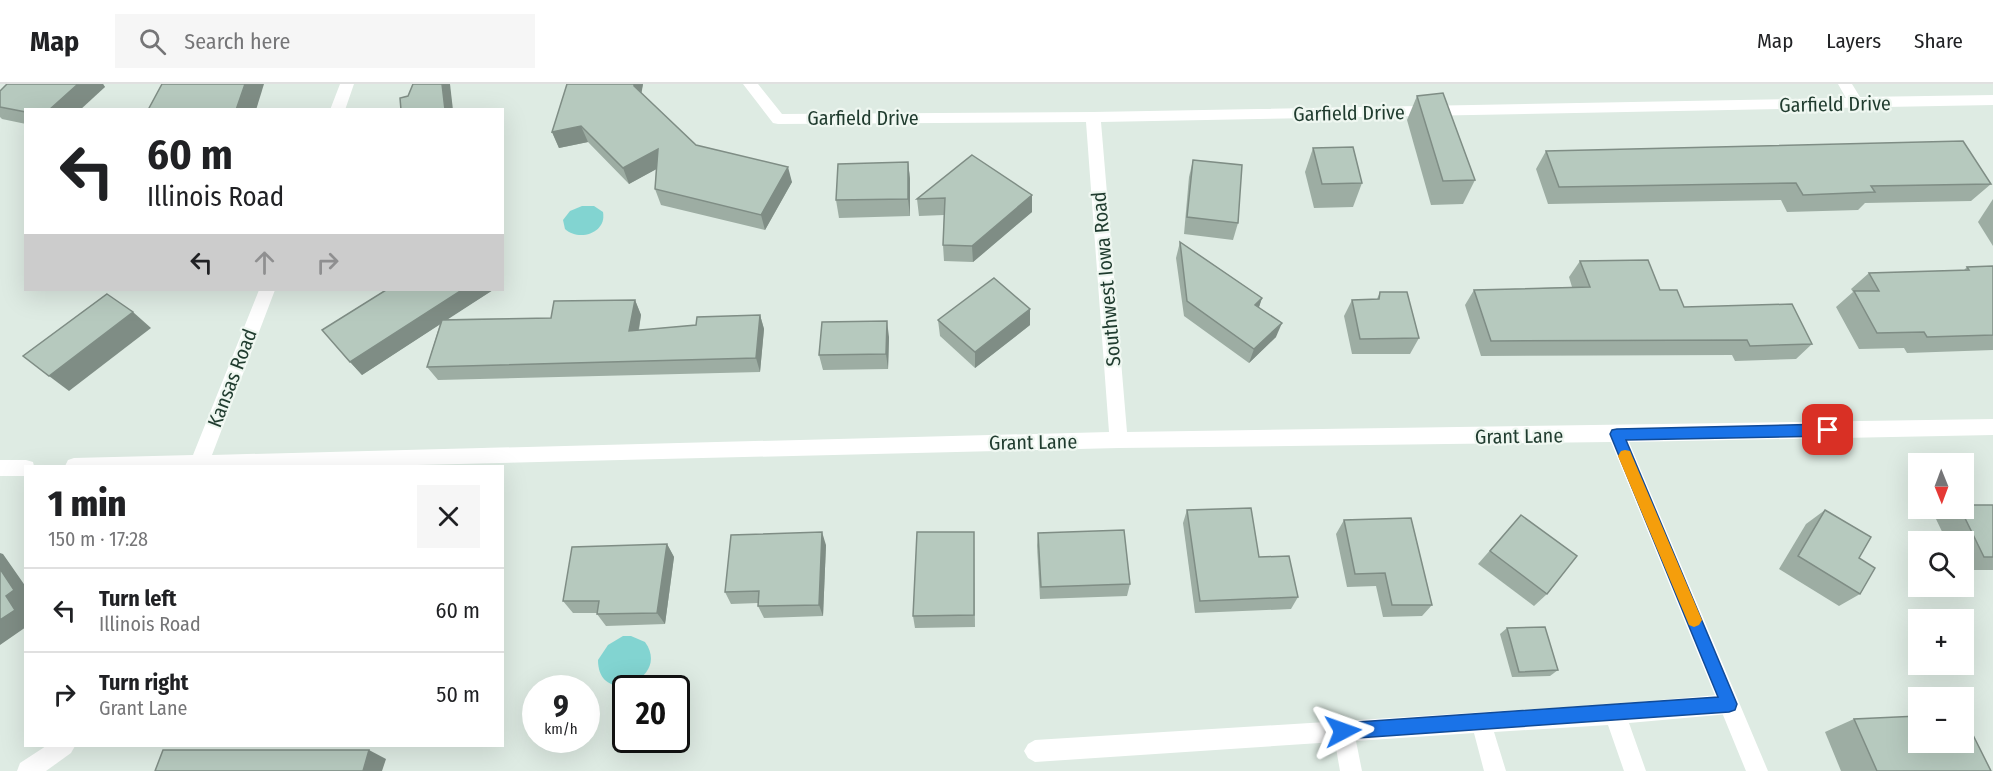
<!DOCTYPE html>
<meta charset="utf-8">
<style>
body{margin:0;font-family:"Fira Sans Condensed",sans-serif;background:#f6f6f6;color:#202124;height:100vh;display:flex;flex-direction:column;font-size:22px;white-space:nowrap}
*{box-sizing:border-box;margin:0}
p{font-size:20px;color:#757577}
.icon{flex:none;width:33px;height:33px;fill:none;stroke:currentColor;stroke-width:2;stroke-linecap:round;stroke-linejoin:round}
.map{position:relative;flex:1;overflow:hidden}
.details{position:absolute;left:24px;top:381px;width:480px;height:282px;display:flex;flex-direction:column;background:#fff;border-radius:0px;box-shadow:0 6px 24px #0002}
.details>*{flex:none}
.hud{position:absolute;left:24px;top:24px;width:480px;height:183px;border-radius:0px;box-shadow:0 6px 24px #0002;background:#fff;color:#202124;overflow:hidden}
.needle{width:39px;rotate:179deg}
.fabs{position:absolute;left:1908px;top:369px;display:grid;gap:12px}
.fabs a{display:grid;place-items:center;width:66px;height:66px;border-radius:0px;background:#fff;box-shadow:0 6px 24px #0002;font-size:30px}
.speed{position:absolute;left:522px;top:591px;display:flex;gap:12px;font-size:30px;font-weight:700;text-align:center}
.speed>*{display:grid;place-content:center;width:78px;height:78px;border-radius:50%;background:#fff;box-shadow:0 6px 24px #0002;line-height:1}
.speed small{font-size:15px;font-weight:400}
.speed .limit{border:3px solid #111;border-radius:9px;background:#fff;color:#111}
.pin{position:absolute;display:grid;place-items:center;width:51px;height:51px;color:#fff;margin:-26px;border-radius:12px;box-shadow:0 3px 9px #0006}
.me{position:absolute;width:66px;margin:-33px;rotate:86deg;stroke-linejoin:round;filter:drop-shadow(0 0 4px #0008)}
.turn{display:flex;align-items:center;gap:21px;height:126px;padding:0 24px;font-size:27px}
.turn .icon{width:78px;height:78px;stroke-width:2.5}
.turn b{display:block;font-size:42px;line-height:51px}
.lanes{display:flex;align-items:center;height:57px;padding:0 24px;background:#0003;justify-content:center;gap:30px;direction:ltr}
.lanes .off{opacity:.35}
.round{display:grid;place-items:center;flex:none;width:63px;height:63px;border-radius:0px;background:#f6f6f6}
.summary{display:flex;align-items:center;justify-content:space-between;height:102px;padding:0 24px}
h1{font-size:36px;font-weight:800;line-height:45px}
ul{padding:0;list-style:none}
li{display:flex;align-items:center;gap:18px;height:84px;padding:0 24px;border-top:2px solid #e0e0e0}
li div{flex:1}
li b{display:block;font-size:22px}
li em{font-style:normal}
header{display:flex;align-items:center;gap:36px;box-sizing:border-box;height:84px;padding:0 30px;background:#fff;border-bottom:2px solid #e0e0e0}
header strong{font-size:28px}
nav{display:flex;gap:33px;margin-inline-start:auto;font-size:21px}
.search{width:420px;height:54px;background:#f6f6f6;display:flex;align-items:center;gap:15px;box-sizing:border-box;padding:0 21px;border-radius:0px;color:#757577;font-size:22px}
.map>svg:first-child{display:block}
.water{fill:#82d4d1}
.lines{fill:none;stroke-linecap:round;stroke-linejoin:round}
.service{fill:#fff;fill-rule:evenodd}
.minor{fill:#fff;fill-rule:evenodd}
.wall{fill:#9dada3}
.shaded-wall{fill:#7f8d85}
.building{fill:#b6c9be;stroke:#7f8d85;stroke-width:1.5}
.route{fill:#1a73e8;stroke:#114b97;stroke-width:1.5}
.slow{fill:#f59e0b}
.labels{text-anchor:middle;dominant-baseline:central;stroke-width:4.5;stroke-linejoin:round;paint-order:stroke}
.street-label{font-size:20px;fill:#1f3b2e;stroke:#eff7f1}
</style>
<header>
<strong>Map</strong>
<div class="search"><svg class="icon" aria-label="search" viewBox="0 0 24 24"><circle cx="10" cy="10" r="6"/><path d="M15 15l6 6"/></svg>Search here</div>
<nav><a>Map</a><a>Layers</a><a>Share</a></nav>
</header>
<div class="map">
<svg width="1993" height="687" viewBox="0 0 1993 687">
<rect width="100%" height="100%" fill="#deebe3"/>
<g class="water">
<path d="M582 122H594L603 128C607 149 579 158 565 145L563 136 570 127Z"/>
<path d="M623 552H631L645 558C672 595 598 625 598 576L608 561Z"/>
</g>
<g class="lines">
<path class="service" d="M1729 610 1736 613 1739 620 1736 627 1729 630 1629 639 1646 687H1624L1608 641 1494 648 1506 687H1484L1474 649 1356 657 1362 687H1340L1335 658 1035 678 1028 674 1024 667 1028 660 1035 656 1615 620Z"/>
<g class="minor">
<path d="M340 0H354L345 26H330Z"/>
<path d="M743 0H758L782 30 1093 28 1846 14 1838 0H1852L1860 13 1993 11V21L1101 38 1127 348 1993 335V351L1629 358 1768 687H1746L1611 358 1119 364 375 382H65L68 376 74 374 193 371 259 206H275L212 371 1109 348 1086 38 778 40 773 39Z"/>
<path d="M0 376H26L33 378 34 382H26V392H0Z"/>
<path d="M46 662H75L71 669 46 687H17L20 679Z"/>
</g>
</g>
<g class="wall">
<path d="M7 0H103L105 3 26 26V40L2 35 0 33V7Z"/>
<path d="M643 0 641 9 696 61 792 98 765 146 661 121 655 105 656 85 629 100 588 58 559 64 552 48Z"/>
<path d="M1417 12 1475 96 1463 120 1431 121 1407 36Z"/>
<path d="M1313 64 1362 99 1353 123 1314 124 1305 88Z"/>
<path d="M1546 67 1991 100 1971 117 1865 119 1858 126 1787 128 1781 116 1548 120 1536 85Z"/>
<path d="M1193 76 1238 139 1233 156 1184 150 1189 93Z"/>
<path d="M908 78 910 95V132L839 134 836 116Z"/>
<path d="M1032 111V128L973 178 944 177 943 161 944 131 919 132 917 115Z"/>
<path d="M1993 115V162L1978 138Z"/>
<path d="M1180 158 1262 214 1259 223 1276 253 1249 279 1184 232 1176 174Z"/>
<path d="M1580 177 1660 206 1684 223 1812 260 1796 275 1735 277 1732 271 1481 272 1465 221 1474 206 1572 203 1569 193Z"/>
<path d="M1993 182V266L1907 269 1904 264 1859 265 1836 223 1853 208 1851 205 1869 189 1964 186 1967 183Z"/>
<path d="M386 206H493L447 235 551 234 554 217 635 216 641 231 639 246 696 241 697 233 760 231 764 245 760 288 438 296 427 283 440 240 362 291 322 246Z"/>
<path d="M1380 208 1419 254 1410 270H1352L1344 232 1352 216 1377 215Z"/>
<path d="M938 236 1030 241 975 284 940 252Z"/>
<path d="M889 253 888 285 823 286 819 271Z"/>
<path d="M1993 421V486H1964V458H1947L1936 435 1953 424H1964Z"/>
<path d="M1187 426 1259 473 1298 513 1291 525 1195 529 1183 439Z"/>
<path d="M1825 426 1860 510 1839 522 1779 485 1806 440Z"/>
<path d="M1521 431 1547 510 1534 522 1478 480Z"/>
<path d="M1344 436 1432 521 1422 532 1383 533 1376 502 1347 503 1336 450Z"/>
<path d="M974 448 975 543 915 544 913 532Z"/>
<path d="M1038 449 1130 500 1127 512 1040 515 1037 462Z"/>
<path d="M667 460 674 473 665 540 606 542 597 530V529H573L563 517Z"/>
<path d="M826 461 823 532 764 534 758 522V519L731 520 725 508Z"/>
<path d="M1507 544 1558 586 1550 592 1512 593 1500 550Z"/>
<path d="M1854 635 1991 687H1841L1825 648Z"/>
</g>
<g class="shaded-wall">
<path d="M78 0H103L105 3 80 26H49Z"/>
<path d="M245 0H264L256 26H236Z"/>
<path d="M442 0H450L453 26H445Z"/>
<path d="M634 0H643L640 18 634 2Z"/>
<path d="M581 42 588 58 559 64 552 48Z"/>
<path d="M658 65 664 81 629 100 623 84Z"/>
<path d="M908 78 910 95V132L908 115Z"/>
<path d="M788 83 792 98 765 146 761 131Z"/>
<path d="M1032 111V128L973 178 972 162Z"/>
<path d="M462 206H493L362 291 350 278Z"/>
<path d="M1262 214 1257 229 1255 221Z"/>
<path d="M635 216 641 231 636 261 629 247Z"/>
<path d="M1030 225V241L975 284V268Z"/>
<path d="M133 228 151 244 69 307 49 292Z"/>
<path d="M760 231 764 245 760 288 756 274Z"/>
<path d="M887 237 889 253 888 285 886 270Z"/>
<path d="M1282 239 1276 253 1249 279 1254 265Z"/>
<path d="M822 448 826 461 823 532 819 521Z"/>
<path d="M667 460 674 473 665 540 657 529Z"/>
<path d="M0 469 3 470 26 503V543L0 561V536L6 512 0 485Z"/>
<path d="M369 666 386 675 382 687H363Z"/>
</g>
<g class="building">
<path d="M7 0H78L49 26H26V28L0 23V7Z"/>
<path d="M162 0H245L236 26H148Z"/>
<path d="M413 0H442L445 26H401L400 14 408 12Z"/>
<path d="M567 0H634V2L696 61 788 83 761 131 655 105 658 65 623 84 581 42 552 48Z"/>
<path d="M1443 9 1475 96 1443 97 1417 12Z"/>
<path d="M1963 57 1991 100 1871 102 1875 108 1803 111 1796 99 1559 103 1546 67Z"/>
<path d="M1353 63 1362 99 1322 100 1313 64Z"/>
<path d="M972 71 1032 111 972 162 943 161 945 114 917 115Z"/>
<path d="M1193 76 1242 81 1238 139 1187 133Z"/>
<path d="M908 78V115L836 116 838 80Z"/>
<path d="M1180 158 1262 214 1255 221 1282 239 1254 265 1187 217Z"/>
<path d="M1648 176 1660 206H1677L1684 223 1792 220 1812 260 1750 262 1747 256 1491 257 1474 206 1590 203 1580 177Z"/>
<path d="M1993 182V251L1927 253 1924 248 1877 249 1854 207H1879L1869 189 1969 186 1967 183Z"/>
<path d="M994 194 1030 225 975 268 938 236Z"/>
<path d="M386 206H462L350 278 322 246Z"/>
<path d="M1380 208H1407L1419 254 1360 255 1352 216 1379 215Z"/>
<path d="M107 210 133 228 49 292 23 272Z"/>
<path d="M635 216 629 247 696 241 697 233 760 231 756 274 427 283 442 236 551 234 554 217Z"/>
<path d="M887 237 886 270 819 271 822 238Z"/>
<path d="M1964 421H1993V473H1984L1960 424H1964Z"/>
<path d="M1251 424 1259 473 1289 472 1298 513 1200 517 1187 426Z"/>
<path d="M1825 426 1871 453 1859 474 1875 484 1860 510 1798 472Z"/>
<path d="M1521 431 1577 472 1547 510 1490 467Z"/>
<path d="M1411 434 1432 521H1392L1385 489 1355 490 1344 436Z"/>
<path d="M1124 446 1130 500 1041 503 1038 449Z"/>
<path d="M822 448 819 521 758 522 759 507 725 508 731 451Z"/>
<path d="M917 448H974V531L913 532Z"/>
<path d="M667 460 657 529 597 530 599 517H563L572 463Z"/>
<path d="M0 485 14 506 6 512 15 526 0 536Z"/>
<path d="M1545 543 1558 586 1519 588 1507 544Z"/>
<path d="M1918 632V658H1964V633L1991 687H1877L1854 635Z"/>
<path d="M163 666H369L363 687H155Z"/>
</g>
<path class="route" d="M1828 340 1833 342 1835 346 1833 350 1828 352 1626 356 1737 620 1735 626 1729 628 1343 655 1337 653 1335 647 1337 641 1343 639 1718 613 1610 350 1612 346 1617 345Z"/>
<path class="slow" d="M1625 366 1630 367 1632 372 1702 536 1699 541 1694 543 1689 541 1687 536 1618 372 1621 367Z"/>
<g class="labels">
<g class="street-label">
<text transform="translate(1835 20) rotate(-1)">Garfield Drive</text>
<text transform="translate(1349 29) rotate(-1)">Garfield Drive</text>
<text x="863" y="34">Garfield Drive</text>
<text transform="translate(1106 195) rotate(-95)">Southwest Iowa Road</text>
<text transform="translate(232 294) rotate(-69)">Kansas Road</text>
<text transform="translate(1519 352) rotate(-1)">Grant Lane</text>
<text transform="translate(1033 358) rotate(-1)">Grant Lane</text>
</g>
</g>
</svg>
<div class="fabs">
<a><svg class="needle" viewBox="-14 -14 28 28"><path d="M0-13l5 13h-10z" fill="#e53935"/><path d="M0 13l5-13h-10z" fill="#757577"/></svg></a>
<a><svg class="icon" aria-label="search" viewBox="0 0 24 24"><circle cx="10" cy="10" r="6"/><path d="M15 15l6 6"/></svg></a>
<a>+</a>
<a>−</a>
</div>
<div class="speed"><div>9<small>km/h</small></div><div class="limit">20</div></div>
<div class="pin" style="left:1828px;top:346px;background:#d93025"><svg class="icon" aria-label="arrive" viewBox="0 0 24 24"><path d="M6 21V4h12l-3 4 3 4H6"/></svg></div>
<svg class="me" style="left:1343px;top:647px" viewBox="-20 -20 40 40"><path d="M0-17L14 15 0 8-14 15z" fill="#1a73e8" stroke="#fff" stroke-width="4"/></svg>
<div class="hud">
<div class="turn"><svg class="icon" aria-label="left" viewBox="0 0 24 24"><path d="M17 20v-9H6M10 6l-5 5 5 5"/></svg><div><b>60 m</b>Illinois Road</div></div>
<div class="lanes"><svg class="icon" aria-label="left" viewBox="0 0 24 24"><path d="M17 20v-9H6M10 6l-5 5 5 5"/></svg><svg class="icon off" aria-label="ahead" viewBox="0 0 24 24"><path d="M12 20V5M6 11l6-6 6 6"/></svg><svg class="icon off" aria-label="right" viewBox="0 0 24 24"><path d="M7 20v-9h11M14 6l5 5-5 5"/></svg></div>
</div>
<section class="details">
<div class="summary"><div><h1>1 min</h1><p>150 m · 17:28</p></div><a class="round"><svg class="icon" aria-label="close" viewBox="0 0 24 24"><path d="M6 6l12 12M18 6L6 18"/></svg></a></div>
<ul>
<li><svg class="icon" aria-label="left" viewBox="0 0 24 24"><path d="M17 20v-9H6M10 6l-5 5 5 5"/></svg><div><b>Turn left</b><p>Illinois Road</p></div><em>60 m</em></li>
<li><svg class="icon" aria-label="right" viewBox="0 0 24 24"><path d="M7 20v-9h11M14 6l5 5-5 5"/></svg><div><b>Turn right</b><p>Grant Lane</p></div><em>50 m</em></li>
</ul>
</section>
</div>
